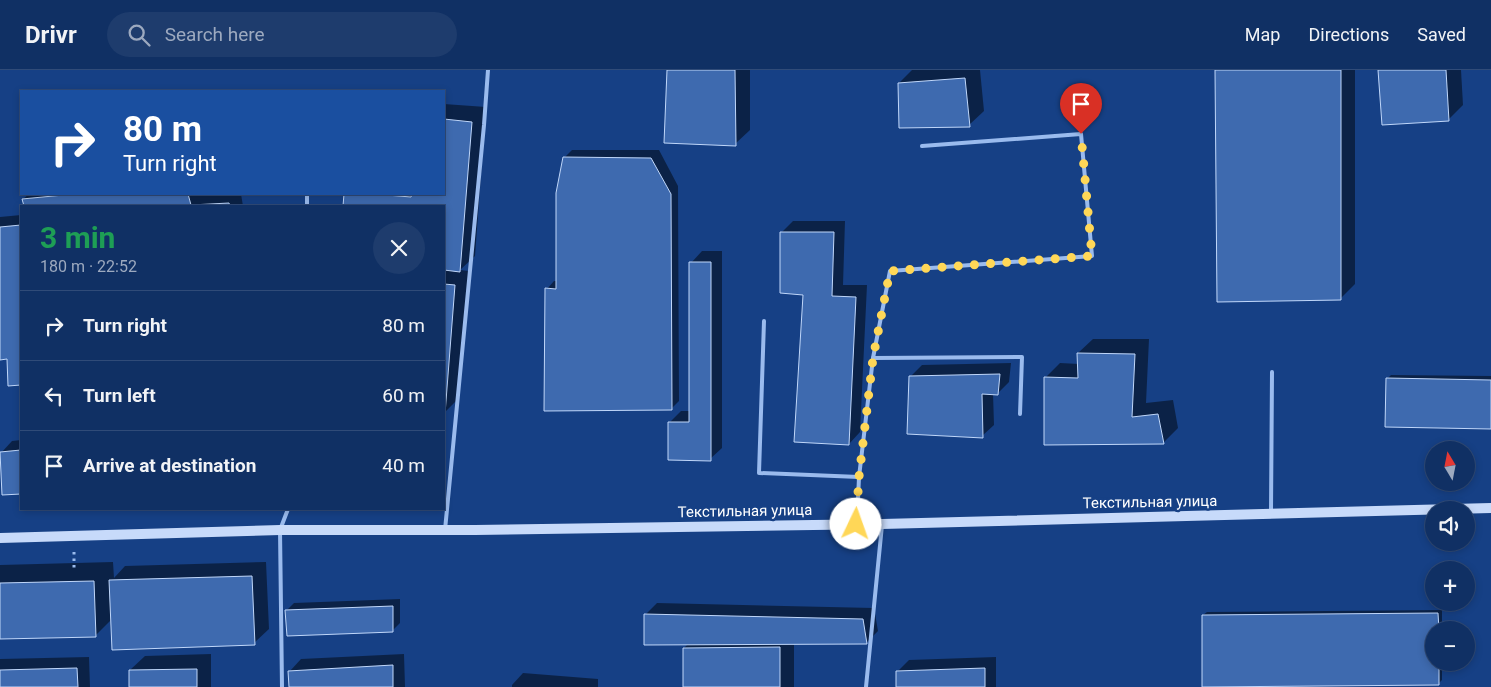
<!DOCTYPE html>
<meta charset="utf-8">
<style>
body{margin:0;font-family:Roboto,sans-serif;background:#1e3c6d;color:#f1f3f6;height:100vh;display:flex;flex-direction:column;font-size:19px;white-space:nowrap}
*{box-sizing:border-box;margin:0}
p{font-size:16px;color:#9ca9bf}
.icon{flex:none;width:28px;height:28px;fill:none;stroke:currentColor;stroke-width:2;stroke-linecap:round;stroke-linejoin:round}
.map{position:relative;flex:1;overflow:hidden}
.drawer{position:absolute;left:20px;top:135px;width:425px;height:305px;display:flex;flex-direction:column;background:#103064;border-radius:0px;box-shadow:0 2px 8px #0003,0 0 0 1px #304b78}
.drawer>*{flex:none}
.top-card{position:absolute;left:20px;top:20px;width:425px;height:105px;border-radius:0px;box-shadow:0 2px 8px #0003,0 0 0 1px #304b78;background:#1a4fa0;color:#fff;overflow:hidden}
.needle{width:32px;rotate:350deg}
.controls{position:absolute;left:1425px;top:371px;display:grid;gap:10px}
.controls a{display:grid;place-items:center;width:50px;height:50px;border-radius:50%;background:#103064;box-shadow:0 2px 8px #0003,0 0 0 1px #304b78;font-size:25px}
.pin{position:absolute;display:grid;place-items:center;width:42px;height:42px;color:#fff;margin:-51px -21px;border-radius:50% 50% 50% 0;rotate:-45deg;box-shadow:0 0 5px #0007}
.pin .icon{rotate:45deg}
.me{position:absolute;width:55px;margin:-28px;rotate:3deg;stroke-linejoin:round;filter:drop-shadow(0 0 4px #0008)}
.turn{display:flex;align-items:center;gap:18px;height:105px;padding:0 20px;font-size:22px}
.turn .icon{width:65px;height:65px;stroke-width:2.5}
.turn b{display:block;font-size:35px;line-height:42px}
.round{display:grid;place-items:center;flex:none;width:52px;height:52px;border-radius:26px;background:#1e3c6d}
.summary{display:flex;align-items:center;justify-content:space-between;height:85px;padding:0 20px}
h1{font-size:30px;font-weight:700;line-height:38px;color:#1e9e55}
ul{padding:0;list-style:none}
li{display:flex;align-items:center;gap:15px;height:70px;padding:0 20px;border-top:1px solid #304b78}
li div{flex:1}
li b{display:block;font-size:19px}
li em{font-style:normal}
header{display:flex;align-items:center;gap:30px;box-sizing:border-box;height:70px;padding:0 25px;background:#103064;border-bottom:1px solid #304b78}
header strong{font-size:24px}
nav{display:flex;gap:28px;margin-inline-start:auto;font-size:18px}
.search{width:350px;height:45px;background:#1e3c6d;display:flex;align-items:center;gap:12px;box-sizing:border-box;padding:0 18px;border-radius:28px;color:#9ca9bf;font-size:19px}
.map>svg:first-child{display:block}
.shadow{fill:#0007}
.building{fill:#3e6aaf;stroke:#c0d7fa}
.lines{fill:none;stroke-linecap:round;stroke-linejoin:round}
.path{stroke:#9abbee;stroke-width:3;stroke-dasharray:2.5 4;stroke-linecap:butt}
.lane{stroke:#9abbee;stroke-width:4}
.secondary{stroke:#c7dafa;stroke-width:10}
.route{stroke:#ffd757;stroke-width:9;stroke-dasharray:0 16.2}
.labels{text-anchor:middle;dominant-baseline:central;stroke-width:5;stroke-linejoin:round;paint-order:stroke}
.street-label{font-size:15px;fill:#fff;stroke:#164085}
</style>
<header>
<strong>Drivr</strong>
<div class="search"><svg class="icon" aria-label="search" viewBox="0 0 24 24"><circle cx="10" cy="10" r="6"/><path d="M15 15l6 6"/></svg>Search here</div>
<nav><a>Map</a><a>Directions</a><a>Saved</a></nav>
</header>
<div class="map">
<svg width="1491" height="617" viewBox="0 0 1491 617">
<rect width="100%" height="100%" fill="#164085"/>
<g class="shadow">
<path d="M668 0H750V60L735 74Z"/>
<path d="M912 0H980L984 41 969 55 899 13Z"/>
<path d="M1216 0H1355V214L1340 229Z"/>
<path d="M1380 0H1461L1463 35 1448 50Z"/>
<path d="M444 34 486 37 475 186 460 200 469 201 459 328 444 343V136H344L345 124H444Z"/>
<path d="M572 80H659L678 116 679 331 671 339 547 219 554 211H557L564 88Z"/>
<path d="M29 124H241L243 136H25L23 129Z"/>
<path d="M21 145V313L9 315 8 287 0 288V147Z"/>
<path d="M793 151H845L843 215H867L860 362 849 374 804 223 782 162Z"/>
<path d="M702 181H722V378L710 389 670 352 681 341H691V193Z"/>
<path d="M1093 269H1149L1146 333 1173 330 1178 358 1164 372 1045 308 1060 293 1079 294 1078 283Z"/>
<path d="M1011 293 1009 312 998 323H993L994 355 982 366 910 307 922 295Z"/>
<path d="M1391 305 1491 306V358L1387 309Z"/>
<path d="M21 370V423H3L1 383 12 371Z"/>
<path d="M113 492 114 508 125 496 266 492 269 559 254 573 112 549 95 566 0 568V495Z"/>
<path d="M400 529V553L392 561 287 540 294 533Z"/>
<path d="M657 533 874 538 878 561 866 573H794V617H685L684 578 689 573 646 544Z"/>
<path d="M1442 540V560H1434V592H1442V610L1438 614 1203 545 1207 542Z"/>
<path d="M211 584V617H131L130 600 145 586Z"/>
<path d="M404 584 405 617H291L290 601 301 589Z"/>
<path d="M89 587 90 617H0V589Z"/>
<path d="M996 587V617H897V602L909 590Z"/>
<path d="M523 603 598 609V617H512V615Z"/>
</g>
<g class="building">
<path d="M667 0H735L736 76 664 73Z"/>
<path d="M1215 0H1341V230L1217 232Z"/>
<path d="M1378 0H1446L1449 51 1382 55Z"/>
<path d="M965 8 970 57 899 58 898 13Z"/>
<path d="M444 49 472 52 460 202 444 200V136H343L344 124H374L411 127 412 124H444Z"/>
<path d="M563 87 651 88 671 124 672 340 544 341 545 218 556 219V123Z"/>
<path d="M74 124H188L191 135 229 133 230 136H24L22 129Z"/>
<path d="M21 155V315L8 316 7 289 0 290V157Z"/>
<path d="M780 162H834L832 226 856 227 849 375 794 372 803 225 780 223Z"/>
<path d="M689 192H711V391L668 390V352H689Z"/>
<path d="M444 214 455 215 445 344H444Z"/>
<path d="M1077 283 1135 284 1132 347 1158 344 1164 374 1044 375V307L1078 308Z"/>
<path d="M1000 304 998 325 982 324 983 368 907 364 909 306Z"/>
<path d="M1386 308 1491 310V359L1385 357Z"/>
<path d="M21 380V424L2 425 0 382Z"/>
<path d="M252 506 255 575 112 580 109 510Z"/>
<path d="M94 511 96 567 0 569V513Z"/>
<path d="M393 536V562L287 566 285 540Z"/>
<path d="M1438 543 1439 560H1434V592H1439V615L1202 617V545Z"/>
<path d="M644 544 863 549 867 574 644 575Z"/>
<path d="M780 577V617H683V578Z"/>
<path d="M393 595V617H289L288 601Z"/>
<path d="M77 598 78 617H0V600Z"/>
<path d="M985 598V617H896V601Z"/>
<path d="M197 599V617H129V600Z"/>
</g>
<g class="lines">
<path class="path" d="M74 482V499"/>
<g class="lane">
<path d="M307 136V124"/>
<path d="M764 251 759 403 859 407"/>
<path d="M873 288 1022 287 1020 344"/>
<path d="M1271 442 1272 302"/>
<path d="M857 452 859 407 873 288 890 201 1092 186 1081 64 922 76"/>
<path d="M445 460 484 55 488 0"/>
<path d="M282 617 280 460 288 439"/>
<path d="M866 617 882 455"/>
</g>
<path class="secondary" d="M0 468 280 460H475L882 454 1491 438"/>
</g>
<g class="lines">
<path class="route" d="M856 454 859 407 873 288 890 201 1092 186 1081 64"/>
</g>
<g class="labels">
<g class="street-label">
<text transform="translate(1150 432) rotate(-1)">Текстильная улица</text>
<text transform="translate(745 441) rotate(-1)">Текстильная улица</text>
</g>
</g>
</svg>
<div class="controls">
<a><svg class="needle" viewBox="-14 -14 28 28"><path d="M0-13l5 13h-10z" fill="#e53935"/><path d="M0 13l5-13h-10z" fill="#9ca9bf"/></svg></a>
<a><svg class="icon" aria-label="sound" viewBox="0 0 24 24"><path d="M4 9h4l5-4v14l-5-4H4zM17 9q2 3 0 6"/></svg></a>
<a>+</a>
<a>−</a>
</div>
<div class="pin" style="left:1081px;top:64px;background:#d93025"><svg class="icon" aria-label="arrive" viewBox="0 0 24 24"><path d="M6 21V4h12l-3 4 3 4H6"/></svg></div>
<svg class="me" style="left:856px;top:454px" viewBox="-20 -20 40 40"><circle r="19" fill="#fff"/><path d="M0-13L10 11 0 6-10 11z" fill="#ffd757"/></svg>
<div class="top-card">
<div class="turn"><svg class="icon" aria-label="right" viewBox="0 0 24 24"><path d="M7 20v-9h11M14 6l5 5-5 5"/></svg><div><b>80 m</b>Turn right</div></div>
</div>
<section class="drawer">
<div class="summary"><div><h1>3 min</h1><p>180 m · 22:52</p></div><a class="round"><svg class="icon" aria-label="close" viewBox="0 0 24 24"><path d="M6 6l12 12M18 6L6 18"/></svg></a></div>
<ul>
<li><svg class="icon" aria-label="right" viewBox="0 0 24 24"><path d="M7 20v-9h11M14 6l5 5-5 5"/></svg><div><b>Turn right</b></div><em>80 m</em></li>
<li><svg class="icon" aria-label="left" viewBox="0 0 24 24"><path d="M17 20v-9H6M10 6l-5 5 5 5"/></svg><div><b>Turn left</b></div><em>60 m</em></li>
<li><svg class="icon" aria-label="arrive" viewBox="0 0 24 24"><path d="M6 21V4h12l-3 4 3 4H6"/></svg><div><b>Arrive at destination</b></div><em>40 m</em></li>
</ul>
</section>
</div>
